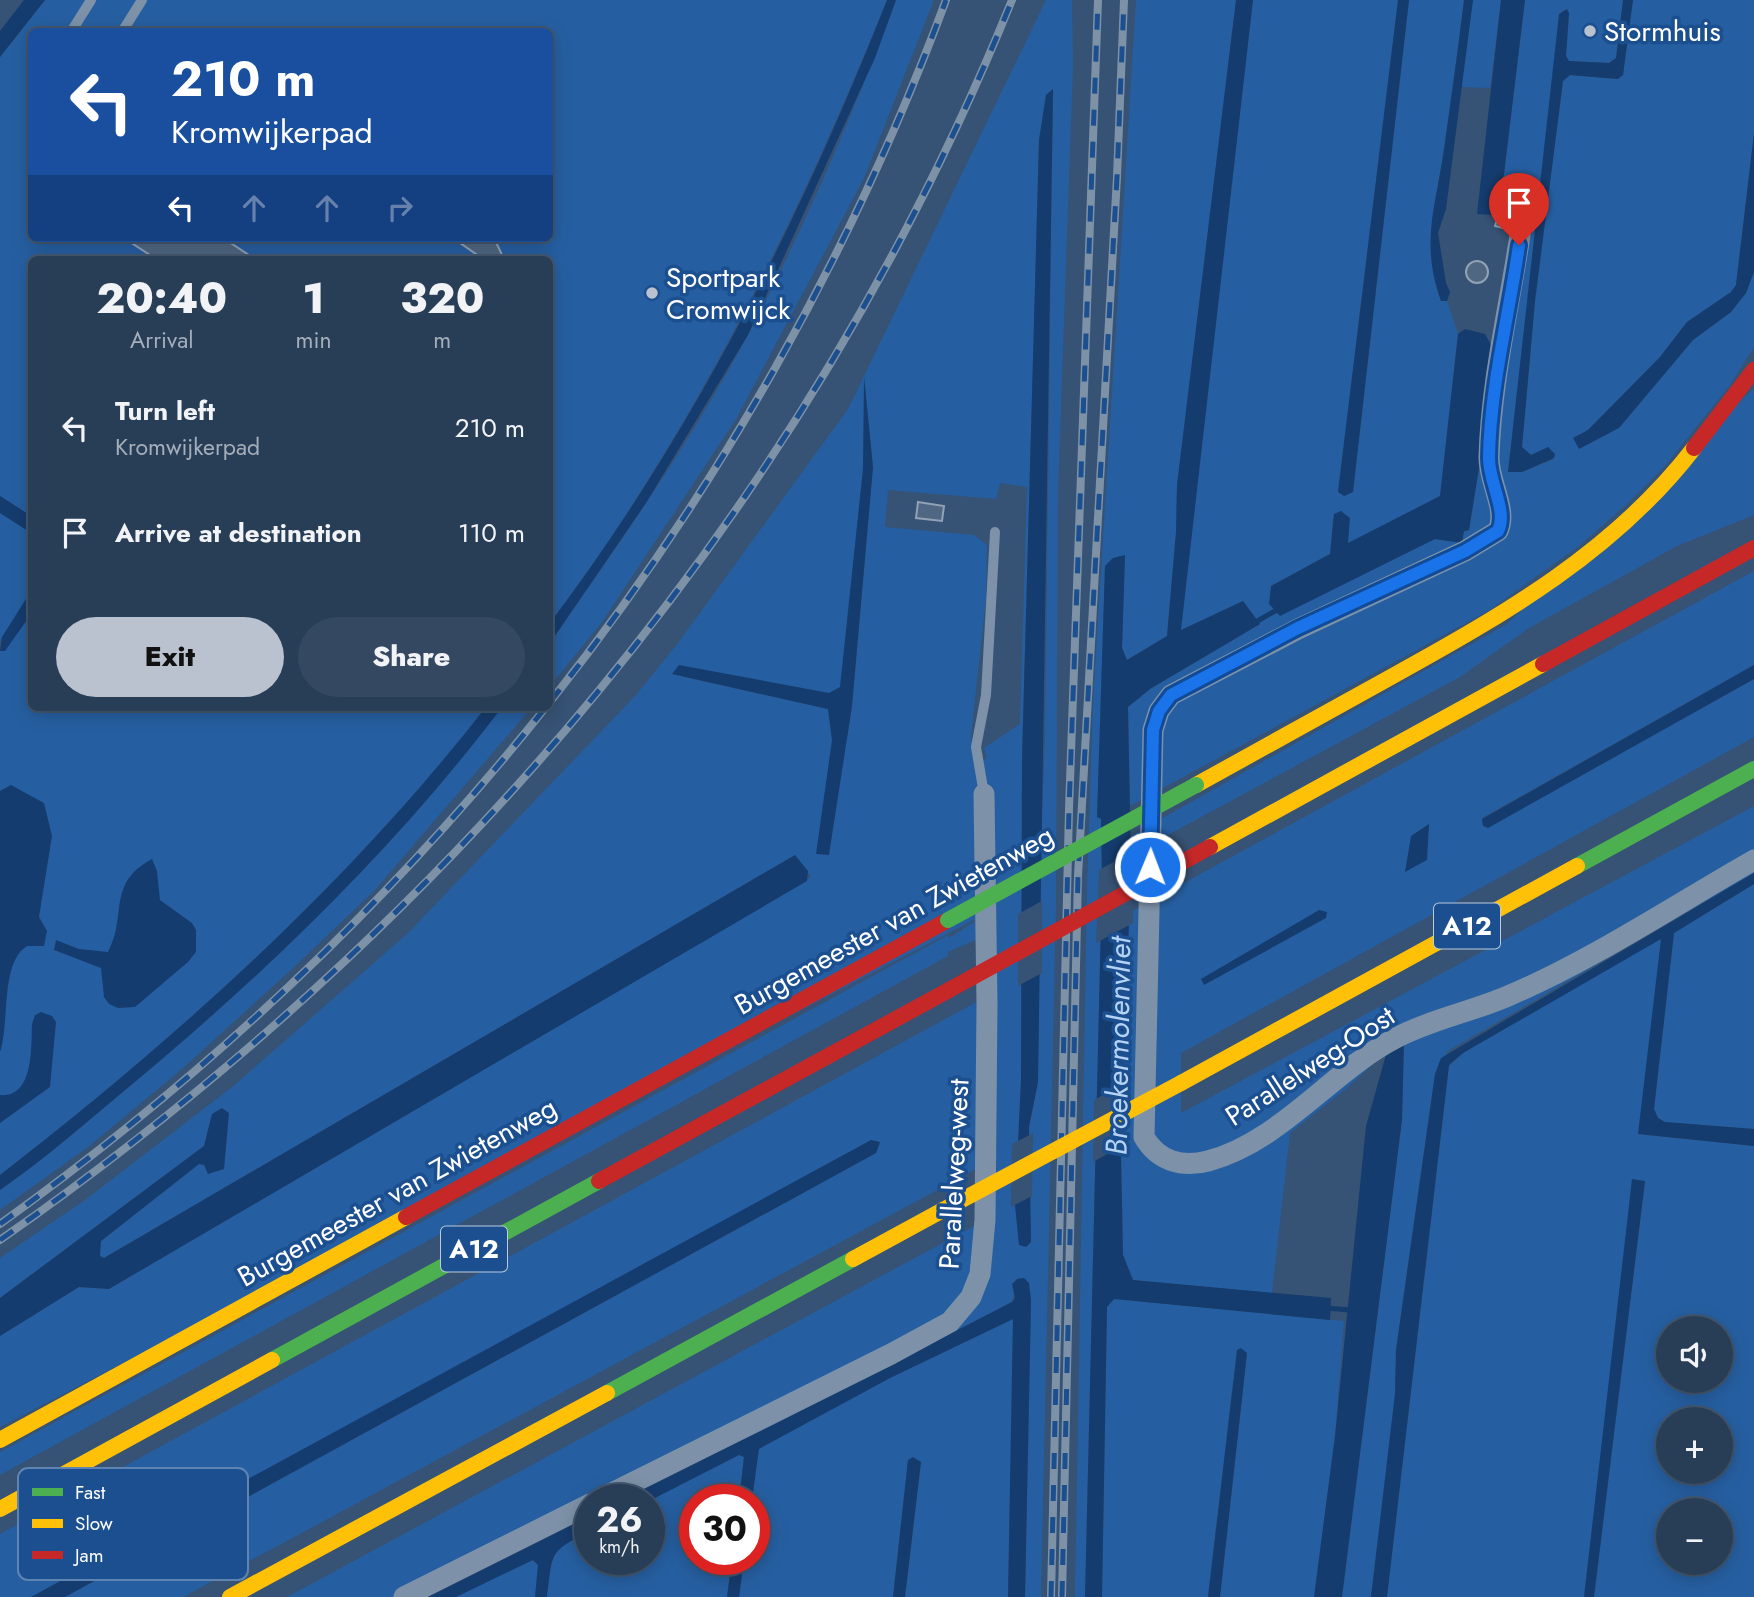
<!DOCTYPE html>
<meta charset="utf-8">
<style>
body{margin:0;font-family:Jost,sans-serif;background:#344961;color:#f1f3f6;height:100vh;display:flex;flex-direction:column;font-size:26px;white-space:nowrap}
*{box-sizing:border-box;margin:0}
p{font-size:23px;color:#a5aeba}
.icon{flex:none;width:38px;height:38px;fill:none;stroke:currentColor;stroke-width:2;stroke-linecap:round;stroke-linejoin:round}
.map{position:relative;flex:1;overflow:hidden}
.panel{position:absolute;left:28px;top:256px;width:525px;height:455px;display:flex;flex-direction:column;background:#283e57;border-radius:10px;box-shadow:0 4px 18px #0003,0 0 0 2px #44576d}
.panel>*{flex:none}
.guide{position:absolute;left:28px;top:28px;width:525px;height:214px;border-radius:10px;box-shadow:0 4px 18px #0003,0 0 0 2px #44576d;background:#1a4fa0;color:#fff;overflow:hidden}
.tools{position:absolute;left:1656px;top:1316px;display:grid;gap:14px}
.tools a{display:grid;place-items:center;width:77px;height:77px;border-radius:50%;background:#283e57;box-shadow:0 4px 18px #0003,0 0 0 2px #44576d;font-size:35px}
.speed{position:absolute;left:574px;top:1484px;display:flex;gap:14px;font-size:35px;font-weight:700;text-align:center}
.speed>*{display:grid;place-content:center;width:91px;height:91px;border-radius:50%;background:#283e57;box-shadow:0 4px 18px #0003,0 0 0 2px #44576d;line-height:1}
.speed small{font-size:18px;font-weight:400}
.speed .limit{border:10px solid #d22;background:#fff;color:#111}
.pin{position:absolute;display:grid;place-items:center;width:60px;height:60px;color:#fff;margin:-72px -30px;border-radius:50% 50% 50% 0;rotate:-45deg;box-shadow:0 0 7px #0007}
.pin .icon{rotate:45deg}
.me{position:absolute;width:77px;margin:-38px;rotate:1deg;stroke-linejoin:round;filter:drop-shadow(0 0 5px #0008)}
.turn{display:flex;align-items:center;gap:24px;height:147px;padding:0 28px;font-size:32px}
.turn .icon{width:91px;height:91px;stroke-width:2.5}
.turn b{display:block;font-size:49px;line-height:60px}
.lanes{display:flex;align-items:center;height:66px;padding:0 28px;background:#0003;justify-content:center;gap:35px;direction:ltr}
.lanes .off{opacity:.35}
.eta{display:flex;justify-content:space-evenly;align-items:center;height:119px;text-align:center}
.eta b{font-size:42px;font-weight:800;line-height:49px}
.cta{display:flex;gap:14px;margin-top:auto;padding:14px 28px}
.cta a{flex:1;height:80px;border-radius:42px;background:#b9c2ce;color:#111;font-size:28px;font-weight:800;line-height:80px;text-align:center}
.cta a+a{background:#344961;color:#f1f3f6}
ul{padding:0;list-style:none}
li{display:flex;align-items:center;gap:21px;height:105px;padding:0 28px}
li div{flex:1}
li b{display:block;font-size:26px}
li em{font-style:normal}
.map>svg:first-child{display:block}
.green{fill:#265fa1;fill-rule:evenodd}
.water{fill:#153c6e}
.pier{fill:#365274}
.lines{fill:none;stroke-linecap:round;stroke-linejoin:round}
.stream{stroke:#153c6e;stroke-width:5}
.building{fill:#506783;stroke:#92a2b6;stroke-width:2}
.lane{stroke:#7d92a8;stroke-width:10}
.street{stroke:#7d92a8;stroke-width:21}
.fast{stroke:#4caf50;stroke-width:16}
.slow{stroke:#ffc107;stroke-width:16}
.jam{stroke:#c62828;stroke-width:16}
.rail-casing{stroke:#7e92a7;stroke-width:8}
.rail{stroke:#1b4f8f;stroke-width:5;stroke-dasharray:16;stroke-linecap:butt}
.fast-bridge{stroke:#4caf50;stroke-width:16}
.slow-bridge{stroke:#ffc107;stroke-width:16}
.jam-bridge{stroke:#c62828;stroke-width:16}
.route-casing{stroke:#114b97;stroke-width:18}
.route{stroke:#1a73e8;stroke-width:12}
.poi-dot{fill:#b9c2ce;stroke:#1b4f8f;stroke-width:2.5}
.labels{text-anchor:middle;dominant-baseline:central;stroke-width:7;stroke-linejoin:round;paint-order:stroke}
.shield{fill:#1b4f8f;stroke:#bbcadd;stroke-width:2}
.shield-label{font-size:26px;font-weight:bold;fill:#fff}
.poi-label{font-size:28px;fill:#fff;stroke:#1b4f8f;text-anchor:start}
.street-label{font-size:28px;fill:#fff;stroke:#1b4f8f}
.water-label{font-size:30px;font-style:italic;fill:#b5d3f5;stroke:#1b4f8f}
.key{fill:#1b4f8f;stroke:#5f84b1;stroke-width:2}
.key-label{font-size:19px;fill:#fff}
</style>
<div class="map">
<svg width="1754" height="1597" viewBox="0 0 1754 1597">
<rect width="100%" height="100%" fill="#365274"/>
<g class="green">
<path d="M45 0H887C798 219 692 434 550 623V259H32L31 516 0 496V57ZM32 32H550V238H32Z"/>
<path d="M896 0H934L864 178 736 419 602 622 550 686V643C619 544 691 442 748 335 803 231 855 110 896 0Z"/>
<path d="M1046 0H1072L1073 66 1058 490 1056 904 1041 1597H1025L1031 1301 1029 1283 1024 1278 1017 1279 1012 1302 774 1425 419 1597H287L985 1220 991 1161 183 1597H65L876 1153 880 1143 31 1597H0V1534L991 994V933L948 952V956L0 1475V1452L948 935 949 938 991 911 0 1427V1336L79 1287 109 1289 811 877 795 855 104 1258 100 1256V1242L199 1164 204 1165 212 1114 204 1146 0 1298V1258L85 1200 232 1087 408 933 636 695 678 643 848 409ZM1053 90 1045 736 1039 894 1038 1082 1029 1127 1031 1242 1015 1206 1021 1080 1022 759 1039 140 1046 95ZM865 385 873 467 852 706 828 855 832 740 828 709 672 674 829 693 841 687 863 469ZM1000 483 1027 487 1020 724 984 748 987 758 974 765 971 736 986 598 987 545 974 535 885 527 888 490 996 499Z"/>
<path d="M1136 0H1236L1177 485 1176 532 1167 636 1127 660 1122 648 1125 555 1113 558 1105 566 1097 816 1101 818 1102 879 1085 1597H1075L1087 888 1093 702Z"/>
<path d="M1253 0H1398L1338 492 1344 496 1353 492 1409 0H1464C1458 50 1451 99 1444 149 1436 206 1420 243 1441 301H1447L1458 334 1440 496 1348 544 1333 518 1330 554 1271 586V599L1436 539 1446 541 1469 530 1479 468 1491 345 1501 331 1518 204 1496 203 1504 174 1525 0H1623L1616 58 1609 63 1569 61 1566 56 1569 13 1562 10 1508 471 1522 472 1554 459 1527 453 1522 447 1535 301 1563 81 1570 75 1617 79 1623 75 1633 0H1754V133L1736 285 1731 292 1687 322 1660 357 1588 430 1573 438 1619 428 1693 340 1731 312 1746 293 1754 272V347L1730 385 1664 467 1626 505 1579 546 1488 611 1130 806 1128 707 1150 689 1260 624 1243 601 1180 631Z"/>
<path d="M1473 0H1501L1490 88 1461 87Z"/>
<path d="M1754 388V515L1677 546 1529 628 1460 677 1131 855V836L1507 624Z"/>
<path d="M0 513 32 533 31 591 0 641Z"/>
<path d="M1754 571V665L1482 818 1483 826 1488 827 1754 679V737L1181 1053V1113L1754 806V873L1448 1051 1435 1074 1396 1350 1395 1394 1371 1597H1342L1402 1120 1404 1042 1387 1051 1347 1088 1290 1133 1272 1293 1133 1280 1123 1255 1121 1157 1129 913Z"/>
<path d="M31 614 32 707H486C347 885 178 1037 0 1175V650H5Z"/>
<path d="M502 707H532L374 891 292 969 182 1069 88 1147 0 1210V1190C48 1157 91 1118 136 1081 270 969 397 846 502 707Z"/>
<path d="M1754 884V1129L1664 1122 1658 1118 1654 1109 1674 933Z"/>
<path d="M1658 938 1663 942 1638 1134 1754 1146V1597H1594L1645 1182 1633 1180 1584 1597H1387L1449 1066 1463 1053ZM1668 1328H1720V1381H1668ZM1668 1419H1720V1472H1668ZM1668 1510H1720V1563H1668Z"/>
<path d="M1114 1299 1344 1321 1335 1436 1314 1597H1220L1247 1353 1237 1350 1208 1597H1102L1107 1307Z"/>
<path d="M1013 1319 1008 1597H905L921 1462 908 1460 893 1597H739L744 1559H754L752 1500 758 1449 890 1378Z"/>
<path d="M739 1455 744 1457 739 1500H695V1559H732L727 1597H547C553 1552 548 1552 590 1531V1559H649V1501Z"/>
<path d="M531 1560 538 1564 535 1597H456Z"/>
</g>
<g class="water">
<path d="M24 0H45L0 57V31Z"/>
<path d="M887 0H896L875 58 748 335 646 503 550 643V623C692 435 801 219 887 0Z"/>
<path d="M1236 0H1253L1181 630 1243 601 1260 624 1150 689 1128 707 1131 863 1121 1157 1123 1255 1133 1280 1331 1298 1330 1320 1114 1299 1107 1307 1102 1597H1085L1102 879 1101 819 1097 817 1105 566 1113 558 1125 555 1122 648 1127 660 1167 636 1176 532 1177 485Z"/>
<path d="M1398 0H1409L1353 492 1344 496 1338 492Z"/>
<path d="M1464 0H1473L1446 209 1438 233 1446 283 1450 292 1447 301H1441C1420 242 1436 207 1444 149 1451 99 1458 50 1464 0Z"/>
<path d="M1501 0H1525L1504 174 1492 215 1477 214Z"/>
<path d="M1623 0H1633L1623 75 1618 79 1570 75 1563 81 1535 301 1522 447 1531 455 1548 447 1555 454 1554 458 1522 472H1508L1559 14 1567 9 1569 13 1566 56 1569 61 1609 63 1616 58Z"/>
<path d="M1053 89 1038 1082 1029 1127 1031 1242 1026 1247 1019 1245 1015 1206 1021 1080 1022 759 1039 140 1046 95Z"/>
<path d="M1754 133V272L1746 293 1731 312 1693 340 1619 428 1579 449 1573 438 1588 430 1660 357 1687 322 1731 292 1736 285Z"/>
<path d="M1465 329 1485 334 1491 345 1479 468 1469 530 1464 531 1462 543 1435 539 1280 616 1269 604 1271 586 1330 554 1334 514 1341 511 1350 518 1348 543 1440 496 1458 334Z"/>
<path d="M864 376 873 467 852 706 829 855 816 854 832 740 828 709 672 674 679 665 829 693 840 687 863 469Z"/>
<path d="M0 496 31 516V533L0 513Z"/>
<path d="M31 591V614L5 651H0L2 637Z"/>
<path d="M1754 665V679L1488 828 1483 826 1482 819Z"/>
<path d="M486 707H502C397 846 270 969 136 1081 91 1118 48 1157 0 1190V1175C178 1037 347 885 486 707Z"/>
<path d="M11 785 44 803 52 836 39 917 47 931 44 946H27C0 963 10 1022 0 1052V791Z"/>
<path d="M1429 824 1427 860 1405 872 1411 836Z"/>
<path d="M795 855 808 871 807 881 109 1289 79 1287 0 1336V1298L204 1146 212 1114 222 1108 229 1113 224 1169 208 1174 204 1165 199 1164 101 1241 100 1256 104 1258Z"/>
<path d="M152 859 157 871 160 900 192 923 196 930V952L188 962 135 1007 118 1008 109 1004 104 997 101 968 54 950 56 940 79 949 108 952C128 914 106 884 152 859Z"/>
<path d="M1754 873V884L1674 933 1654 1109 1658 1118 1665 1122 1754 1129V1146L1638 1134 1661 939 1463 1053 1449 1065 1387 1597H1371L1395 1394 1396 1350 1435 1074 1441 1058Z"/>
<path d="M1319 910 1327 912 1326 918 1204 985 1201 979Z"/>
<path d="M41 1012 52 1016 56 1022 50 1087 0 1123V1095C34 1098 31 1047 32 1024L35 1015Z"/>
<path d="M1404 1041 1402 1120 1342 1597H1314L1335 1436 1366 1126 1387 1051Z"/>
<path d="M871 1140 880 1142 876 1153 65 1597H31Z"/>
<path d="M1632 1179 1645 1181 1594 1597H1584Z"/>
<path d="M1024 1278 1029 1283 1031 1301 1025 1597H1008L1013 1319 890 1378 759 1449 752 1500H739L744 1457 739 1455 649 1501 619 1500 773 1425 1012 1302 1015 1298 1012 1284 1017 1279Z"/>
<path d="M1241 1348 1247 1353 1220 1597H1208L1237 1350Z"/>
<path d="M913 1457 921 1462 905 1597H893L908 1460Z"/>
<path d="M590 1515V1531C548 1552 553 1552 547 1597H535L538 1565 533 1560 456 1597H419Z"/>
<path d="M732 1559H744L739 1597H727Z"/>
</g>
<g class="pier">
<path d="M1134 851 1133 923 1096 943 1099 870Z"/>
<path d="M1042 901V973L1018 986V914Z"/>
<path d="M1127 1082 1125 1144 1093 1162 1094 1100Z"/>
<path d="M1033 1133 1032 1196 1011 1207 1012 1144Z"/>
</g>
<g class="lines">
<g class="stream">
<path d="M1254 623 1282 607"/>
<path d="M1325 1308 1350 1310"/>
</g>
</g>
<g class="building">
<path d="M1500 209 1512 213 1508 229 1495 226Z"/>
<path d="M124 238H223L255 259H156Z"/>
<path d="M453 238H494L504 259H483Z"/>
<circle cx="1477" cy="272" r="11"/>
<path d="M918 502 944 506 942 521 916 518Z"/>
</g>
<g class="lines">
<g class="lane">
<path d="M71 32 91 0"/>
<path d="M122 32 142 0"/>
<path d="M984 794 976 747 986 695 995 532"/>
</g>
<g class="street">
<path d="M1522 222C1511 300 1491 379 1489 458 1489 483 1508 510 1498 531L1465 551 1298 629 1171 695 1159 711 1153 730 1144 1137C1158 1161 1182 1168 1208 1161 1280 1142 1331 1072 1394 1039 1429 1020 1471 1012 1508 996 1591 961 1675 905 1754 860"/>
<path d="M598 1500 891 1354 950 1322 971 1297 980 1274 985 1220 987 1004 984 794"/>
<path d="M404 1597 590 1504"/>
</g>
<g class="fast">
<path d="M1577 866 1754 769"/>
<path d="M272 1360 599 1181"/>
<path d="M607 1393 853 1259"/>
</g>
<g class="slow">
<path d="M1196 785C1261 749 1326 713 1391 677 1503 615 1614 552 1694 448"/>
<path d="M1210 847 1543 664"/>
<path d="M1181 1083 1577 866"/>
<path d="M853 1259 943 1210"/>
<path d="M0 1440 406 1217"/>
<path d="M0 1509 272 1360"/>
<path d="M230 1597 607 1393"/>
</g>
<g class="jam">
<path d="M1694 448 1754 370"/>
<path d="M1543 664 1754 548"/>
<path d="M599 1181 949 990"/>
<path d="M406 1217 948 920"/>
</g>
<defs>
<g id="rail">
<path d="M550 702C717 492 853 252 946 0"/>
<path d="M0 1224C205 1077 389 904 546 707"/>
<path d="M0 1240C446 929 807 507 1012 0"/>
<path d="M1051 1597 1069 809 1098 0"/>
<path d="M1062 1597 1078 876 1117 177 1124 0"/>
</g>
</defs>
<use href="#rail" class="rail-casing"/>
<use href="#rail" class="rail"/>
<path class="fast-bridge" d="M948 920 1196 785"/>
<path class="slow-bridge" d="M943 1210 1181 1083"/>
<path class="jam-bridge" d="M949 990 1210 847"/>
</g>
<g class="lines">
<defs>
<path id="route" d="M1150 867 1153 730 1159 711 1171 695 1298 628 1465 551 1498 531C1508 511 1489 484 1489 458 1490 387 1509 316 1519 245"/>
</defs>
<use href="#route" class="route-casing"/>
<use href="#route" class="route"/>
</g>
<g class="poi-dot">
<circle cx="1590" cy="31" r="7"/>
<circle cx="652" cy="293" r="7"/>
</g>
<g class="labels">
<g class="shield">
<rect x="1434" y="903.5" width="66" height="45" rx="5"/>
<rect x="441" y="1226.5" width="66" height="45" rx="5"/>
</g>
<g class="shield-label">
<text x="1467" y="926">A12</text>
<text x="474" y="1249">A12</text>
</g>
<g class="poi-label">
<text x="1604" y="31">Stormhuis</text>
<text x="666" y="277">Sportpark<tspan x="666" dy="32">Cromwijck</tspan></text>
</g>
<g class="street-label">
<text transform="translate(894 920) rotate(-29)">Burgemeester van Zwietenweg</text>
<text transform="translate(1310 1066) rotate(-33)">Parallelweg-Oost</text>
<text transform="translate(954 1174) rotate(-87)">Parallelweg-west</text>
<text transform="translate(397 1192) rotate(-29)">Burgemeester van Zwietenweg</text>
</g>
<g class="water-label">
<text transform="translate(1118 1046) rotate(-89)">Broekermolenvliet</text>
</g>
</g>
<rect x="18" y="1468" width="230" height="112" rx="10" class="key"/>
<rect x="32" y="1488" width="31" height="8" fill="#4caf50"/>
<rect x="32" y="1519" width="31" height="9" fill="#ffc107"/>
<rect x="32" y="1551" width="31" height="8" fill="#c62828"/>
<g class="key-label">
<text x="75" y="1499">Fast</text>
<text x="75" y="1530">Slow</text>
<text x="75" y="1562">Jam</text>
</g>
</svg>
<div class="tools">
<a><svg class="icon" aria-label="sound" viewBox="0 0 24 24"><path d="M4 9h4l5-4v14l-5-4H4zM17 9q2 3 0 6"/></svg></a>
<a>+</a>
<a>−</a>
</div>
<div class="speed"><div>26<small>km/h</small></div><div class="limit">30</div></div>
<div class="pin" style="left:1519px;top:245px;background:#d93025"><svg class="icon" aria-label="arrive" viewBox="0 0 24 24"><path d="M6 21V4h12l-3 4 3 4H6"/></svg></div>
<svg class="me" style="left:1150px;top:867px" viewBox="-20 -20 40 40"><circle r="17" fill="#1a73e8" stroke="#fff" stroke-width="3"/><path d="M0-11L8 9 0 5-8 9z" fill="#fff"/></svg>
<div class="guide">
<div class="turn"><svg class="icon" aria-label="left" viewBox="0 0 24 24"><path d="M17 20v-9H6M10 6l-5 5 5 5"/></svg><div><b>210 m</b>Kromwijkerpad</div></div>
<div class="lanes"><svg class="icon" aria-label="left" viewBox="0 0 24 24"><path d="M17 20v-9H6M10 6l-5 5 5 5"/></svg><svg class="icon off" aria-label="ahead" viewBox="0 0 24 24"><path d="M12 20V5M6 11l6-6 6 6"/></svg><svg class="icon off" aria-label="ahead" viewBox="0 0 24 24"><path d="M12 20V5M6 11l6-6 6 6"/></svg><svg class="icon off" aria-label="right" viewBox="0 0 24 24"><path d="M7 20v-9h11M14 6l5 5-5 5"/></svg></div>
</div>
<section class="panel">
<div class="eta">
<div><b>20:40</b><p>Arrival</p></div>
<div><b>1</b><p>min</p></div>
<div><b>320</b><p>m</p></div>
</div>
<ul>
<li><svg class="icon" aria-label="left" viewBox="0 0 24 24"><path d="M17 20v-9H6M10 6l-5 5 5 5"/></svg><div><b>Turn left</b><p>Kromwijkerpad</p></div><em>210 m</em></li>
<li><svg class="icon" aria-label="arrive" viewBox="0 0 24 24"><path d="M6 21V4h12l-3 4 3 4H6"/></svg><div><b>Arrive at destination</b></div><em>110 m</em></li>
</ul>
<div class="cta"><a>Exit</a><a>Share</a></div>
</section>
</div>
